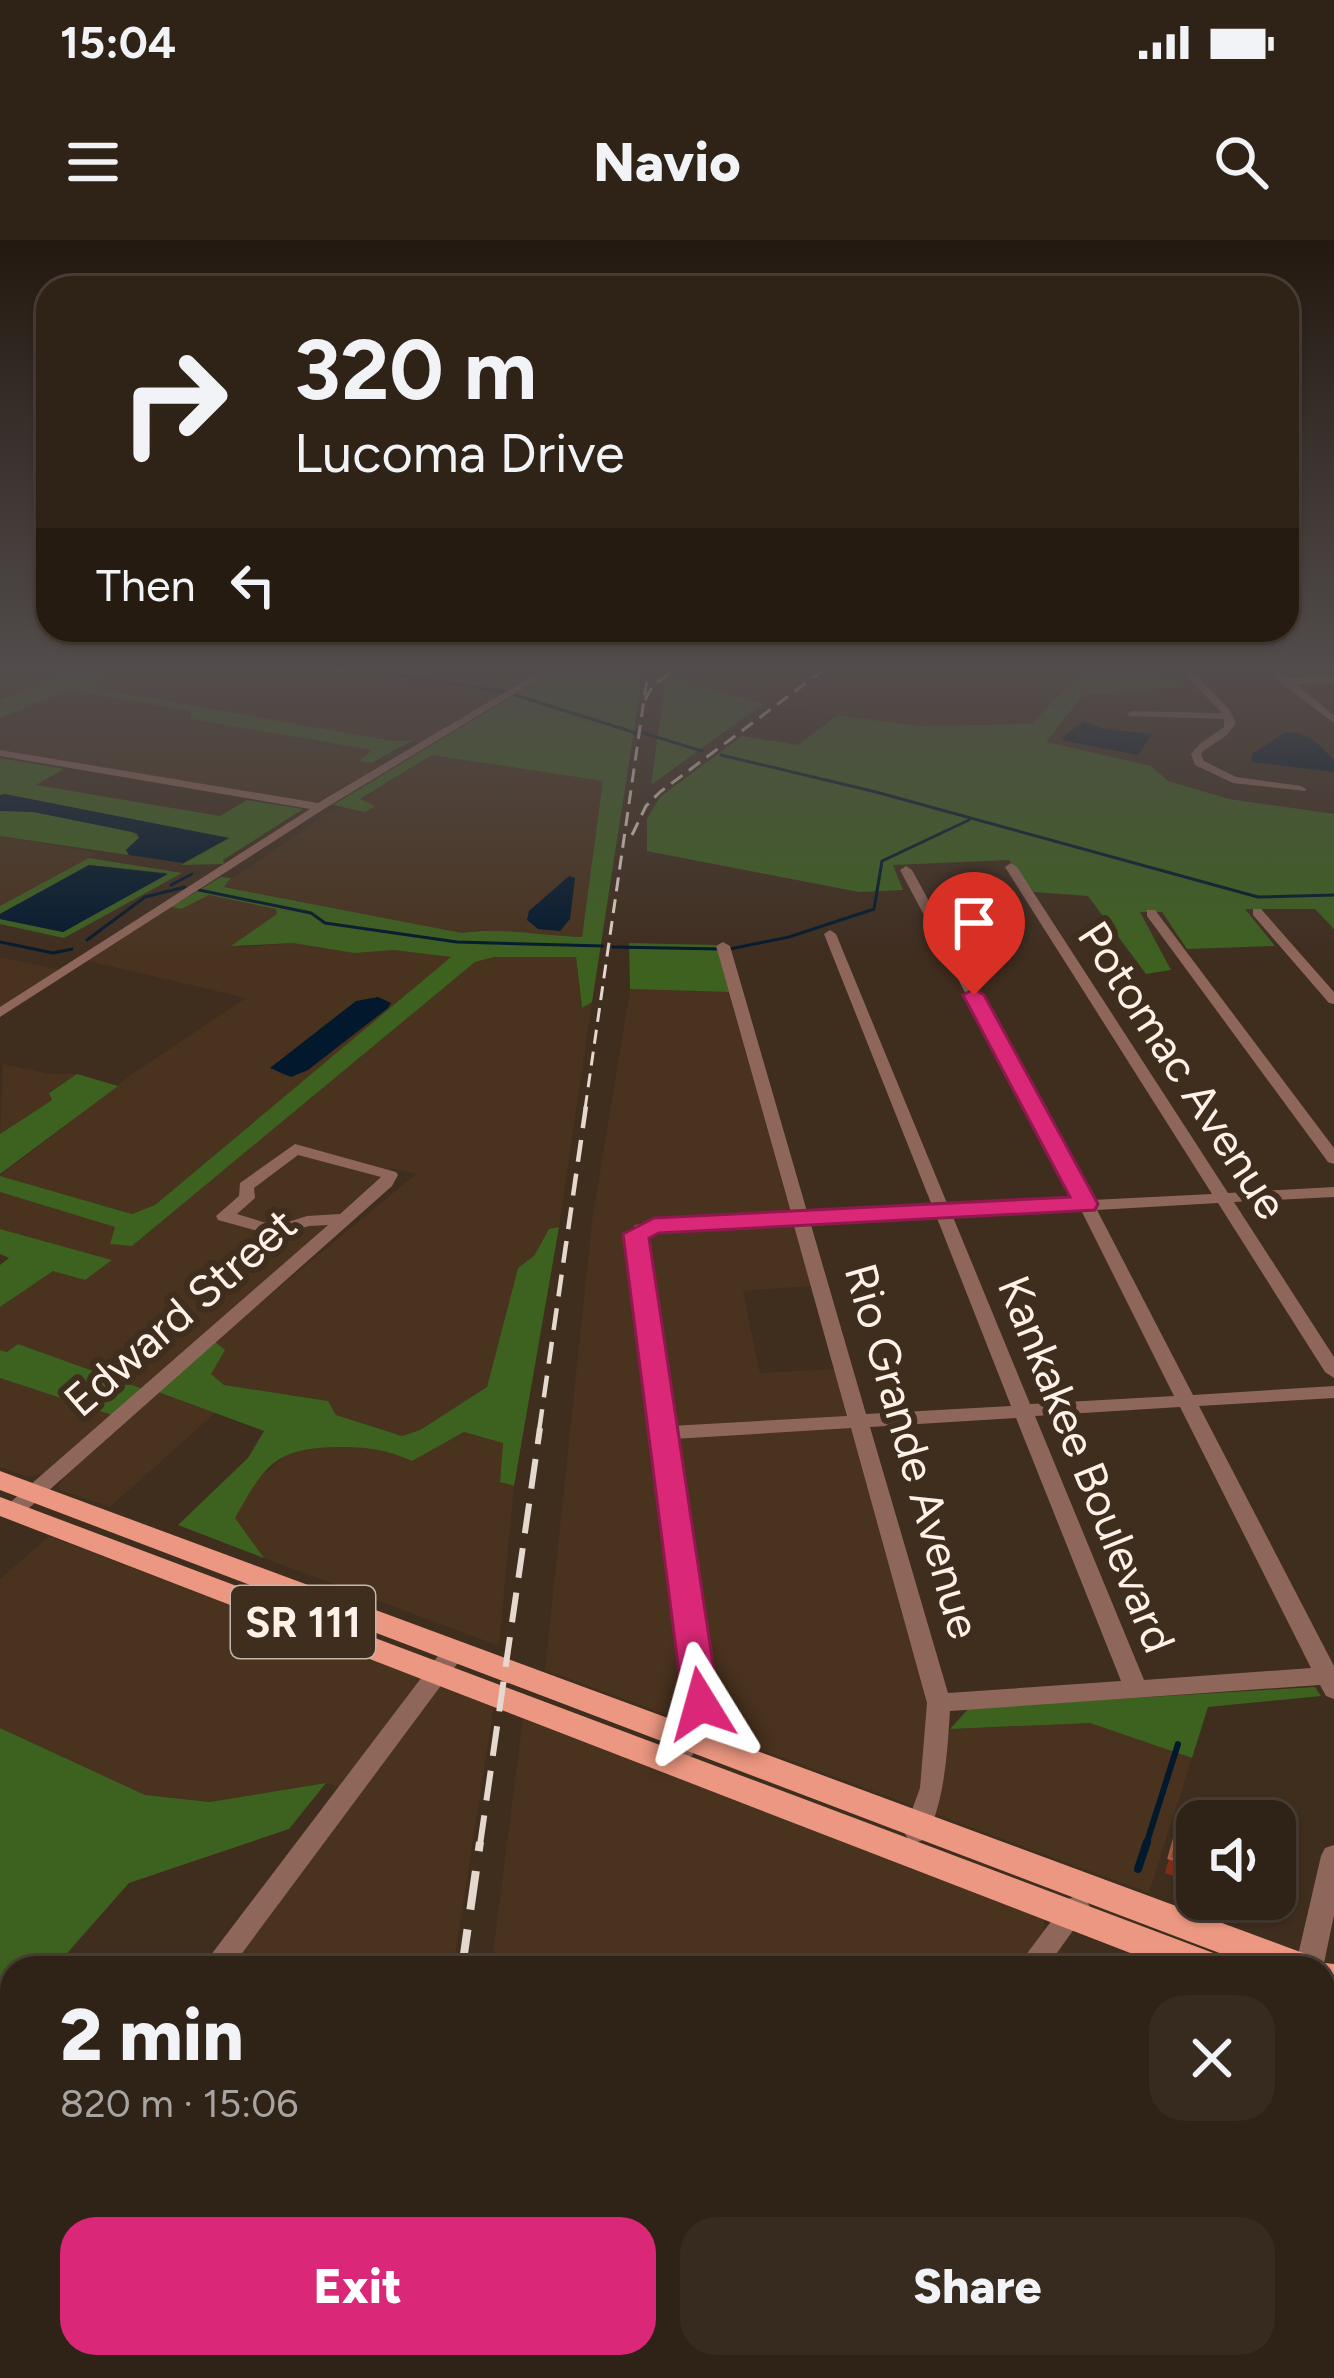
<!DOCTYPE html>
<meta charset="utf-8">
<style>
body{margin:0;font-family:Figtree,sans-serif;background:#372a1f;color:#f1f3f6;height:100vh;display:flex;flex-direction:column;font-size:45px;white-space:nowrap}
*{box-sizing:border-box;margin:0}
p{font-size:39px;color:#a7a4a1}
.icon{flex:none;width:66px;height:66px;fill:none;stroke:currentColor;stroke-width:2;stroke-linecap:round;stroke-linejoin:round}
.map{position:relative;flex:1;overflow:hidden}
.side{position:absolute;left:0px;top:1716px;width:1335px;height:423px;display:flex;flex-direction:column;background:#2f2216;border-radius:36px 36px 0 0;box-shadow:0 3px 9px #0004,0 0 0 3px #4a3f35}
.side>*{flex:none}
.banner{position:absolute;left:36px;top:36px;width:1263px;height:366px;border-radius:36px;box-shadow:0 3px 9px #0004,0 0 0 3px #4a3f35;background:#2f2216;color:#f1f3f6;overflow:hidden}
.tools{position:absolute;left:1176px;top:1560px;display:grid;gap:24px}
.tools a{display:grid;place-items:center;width:120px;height:120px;border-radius:24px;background:#2f2216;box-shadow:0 3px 9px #0004,0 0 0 3px #4a3f35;font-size:60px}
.pin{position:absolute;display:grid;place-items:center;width:102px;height:102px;color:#fff;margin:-123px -51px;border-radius:50% 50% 50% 0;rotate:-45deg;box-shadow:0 0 12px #0007}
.pin .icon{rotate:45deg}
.me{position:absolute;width:132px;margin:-66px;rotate:352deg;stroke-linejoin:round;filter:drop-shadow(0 0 9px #0008)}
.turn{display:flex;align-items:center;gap:42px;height:252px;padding:0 60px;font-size:54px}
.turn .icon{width:156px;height:156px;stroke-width:2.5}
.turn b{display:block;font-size:84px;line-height:102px}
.then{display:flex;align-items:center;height:114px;padding:0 60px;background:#0003;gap:24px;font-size:45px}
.round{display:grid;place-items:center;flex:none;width:126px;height:126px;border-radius:36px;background:#372a1f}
.headline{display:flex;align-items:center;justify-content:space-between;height:204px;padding:0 60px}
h1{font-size:72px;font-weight:800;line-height:90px}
.primary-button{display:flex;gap:24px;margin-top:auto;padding:24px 60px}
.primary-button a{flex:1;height:138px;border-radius:36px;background:#db2777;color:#fff;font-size:48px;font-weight:800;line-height:138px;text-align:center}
.primary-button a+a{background:#372a1f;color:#f1f3f6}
.status{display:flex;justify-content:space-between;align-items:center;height:84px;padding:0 60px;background:#2f2216;direction:ltr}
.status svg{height:33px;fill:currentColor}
header{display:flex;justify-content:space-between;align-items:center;height:156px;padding:0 60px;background:#2f2216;font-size:54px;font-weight:800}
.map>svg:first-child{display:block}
.built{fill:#49321e;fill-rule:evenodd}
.green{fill:#3d611f}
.water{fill:#02192d}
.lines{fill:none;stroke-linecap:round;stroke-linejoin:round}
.stream-far2{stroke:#02192d;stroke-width:3}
.stream-far1{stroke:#02192d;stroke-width:6}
.stream{stroke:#02192d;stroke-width:8}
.minor{fill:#8f665a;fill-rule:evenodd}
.major{fill:#ec9781;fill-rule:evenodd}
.rail-far3{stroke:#e5d8ce;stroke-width:3;stroke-dasharray:14 8;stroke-linecap:butt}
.rail-far2{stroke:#e5d8ce;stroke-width:4.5;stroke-dasharray:22 12;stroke-linecap:butt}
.rail-far1{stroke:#e5d8ce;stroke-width:6;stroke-dasharray:30 15;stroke-linecap:butt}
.rail{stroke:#e5d8ce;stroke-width:8;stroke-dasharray:39 20;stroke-linecap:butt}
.wall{fill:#812f17}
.building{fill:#8f442d;stroke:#a05f4a;stroke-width:3}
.route{fill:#db2777;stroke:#8e194d;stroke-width:3}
.labels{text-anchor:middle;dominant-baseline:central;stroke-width:12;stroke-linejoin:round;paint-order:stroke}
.shield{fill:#3f2d1e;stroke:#c4b6ab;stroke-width:3}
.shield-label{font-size:42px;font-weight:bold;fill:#fdf1e8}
.street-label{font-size:45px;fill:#fdf1e8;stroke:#3f2d1e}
</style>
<div class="status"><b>15:04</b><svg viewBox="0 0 49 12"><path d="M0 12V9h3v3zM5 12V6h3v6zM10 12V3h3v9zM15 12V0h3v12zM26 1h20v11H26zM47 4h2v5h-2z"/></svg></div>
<header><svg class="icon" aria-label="menu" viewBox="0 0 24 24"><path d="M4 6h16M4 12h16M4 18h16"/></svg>Navio<svg class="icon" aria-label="search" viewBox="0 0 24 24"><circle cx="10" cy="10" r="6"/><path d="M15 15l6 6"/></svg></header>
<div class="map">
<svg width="1334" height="2138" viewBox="0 0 1334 2138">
<rect width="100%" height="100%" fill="#3f2d1e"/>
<g class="built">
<path d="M0 425H82L0 460Z"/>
<path d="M125 425H301L502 455 420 503 406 498 393 501 99 449 96 435Z"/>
<path d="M350 425H555L511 451Z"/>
<path d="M672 425H1088L1032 484 918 486 763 464 672 437Z"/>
<path d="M68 450 192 471V479L374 510 362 521 383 525 313 563 0 510V478Z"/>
<path d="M432 515 604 541 582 697 517 696 483 689 462 693 222 646 332 570 352 567Z"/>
<path d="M0 596 99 613 0 666Z"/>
<path d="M209 655 276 669 278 674 238 708 293 703 354 713 394 710 453 716 155 965 132 974 0 936 128 837 246 758 88 721 171 667 181 669ZM391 763 353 794 283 836 271 826 301 808 325 784Z"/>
<path d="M0 717 61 730 0 770Z"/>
<path d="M494 717H576L581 767 592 762 559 987 549 990 534 1017 518 1028 487 1147 420 1190 402 1196 336 1175 328 1161 224 1145 211 1134 214 1101 416 934 391 928 143 1149 18 1104 7 1112 0 1110V1067L54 1030 111 1020 0 989V952L116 987 132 1006 475 722Z"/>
<path d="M630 749 729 752 811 1046 743 1051 760 1133 835 1129 931 1463 932 1490 1090 1483 1192 1518 1149 1653 545 1430 592 982Z"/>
<path d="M3 824 50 834H77L49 852 53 859 0 894Z"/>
<path d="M0 1138 112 1175 44 1234 28 1237 0 1227Z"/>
<path d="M158 1152 215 1173 110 1267 60 1250 58 1246 70 1228Z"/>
<path d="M464 1192 503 1203 500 1242 514 1246 499 1406 264 1318 234 1278 257 1240 294 1208 379 1206 412 1221Z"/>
<path d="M49 1296 494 1466 453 1728H227L357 1554 326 1543 210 1562 145 1555 0 1488V1339Z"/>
<path d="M523 1478 1044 1679 1043 1696 1084 1728H491Z"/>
<path d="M1323 1787 1334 1791V2069L1323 2084Z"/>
<path d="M0 1889 12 1895V2127H329L326 2138H0Z"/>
<path d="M441 2127H993L1005 2138H439Z"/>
<path d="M1078 2127H1290L1282 2138H1090Z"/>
</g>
<g class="green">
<path d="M82 425H125L98 434 105 438 100 449 392 501 413 500 372 523 360 521 372 510 191 479V471L68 450 0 478V460Z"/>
<path d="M564 425H644L592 762 582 768 576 717H494L475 722 132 1006 110 1004 115 987 0 952V936L132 974 155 965 451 717 394 710 354 713 293 703 231 706 277 674 276 669 209 655 181 669 171 667 221 637 231 638 224 647 462 693C498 687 544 696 582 697L603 541 432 515 360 559 375 566 365 572 333 565Z"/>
<path d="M1088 425 1184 441 1183 447C1148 447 1118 454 1083 455L1046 502 1151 526 1168 541 1229 559 1334 574V689L1315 669H1245L1275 706 1187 709 1162 672H1140L1171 730 1146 734 1088 656 1034 652 1009 620 893 625 903 650 859 652 647 611V579L660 557 742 496 798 505 838 475 918 486 1032 484Z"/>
<path d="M672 437 763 464 651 545 665 444Z"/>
<path d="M0 518 64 529 36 545 220 576 247 560 303 569 223 620 224 624 181 625 229 598 0 555Z"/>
<path d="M0 571C27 569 122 580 139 597L126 610 129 615 0 596Z"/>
<path d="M89 618 182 633 64 698 0 684V679L63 692 167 633 89 625 0 674V666Z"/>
<path d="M629 703 716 705 729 752 630 749Z"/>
<path d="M77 834 118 846 0 934V894L52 860 49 853Z"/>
<path d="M559 987 514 1246 500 1242 503 1203 464 1192 412 1221C385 1209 366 1207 337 1207 275 1208 265 1225 235 1278L264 1318 178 1285 248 1218 264 1191 158 1152 214 1101 225 1110 211 1134 224 1145 328 1161 336 1175 402 1196 420 1190 487 1147 518 1028 534 1016 549 989Z"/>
<path d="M0 989 112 1020 85 1040 53 1031 0 1067V1025L9 1018 0 1014Z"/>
<path d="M18 1104 143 1149 112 1175 0 1138V1110L7 1112Z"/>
<path d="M1315 1447 1321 1456 1208 1467 1192 1518 1090 1483 950 1489 969 1468Z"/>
<path d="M0 1488 145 1555 210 1562 326 1543 289 1589 129 1643 54 1728H12V1895L0 1888Z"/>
</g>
<g class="water">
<path d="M1083 481 1104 489 1152 494 1138 515 1065 501 1062 498Z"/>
<path d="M1284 493C1307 490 1319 505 1334 520V532L1252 522V514Z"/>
<path d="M5 554 229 598 183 623 129 615 126 610 139 598 137 593 33 572 0 571V555Z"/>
<path d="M89 625 168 634 63 692 0 679V674Z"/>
<path d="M569 636 575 638 570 679 560 691 538 689 527 680 529 671Z"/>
<path d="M378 757 391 763 388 768 308 830 291 837 270 828 356 761Z"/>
</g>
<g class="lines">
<g class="stream-far2">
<path d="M337 425 506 452"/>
<path d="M515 455 636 493"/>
<path d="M643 493 702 511"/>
<path d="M721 515 876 552 1258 657 1334 655"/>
<path d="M171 645 192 634"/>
<path d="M199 650 311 673 325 683 457 702 603 706"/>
<path d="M87 700 145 657 185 647"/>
<path d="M0 702 53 713 72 709"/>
<path d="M613 707 720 709"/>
<path d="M730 709 789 697 874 669 882 621 969 580"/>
</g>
<path class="stream-far1" d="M1146 1605 1178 1504"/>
<g class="stream">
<path d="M1138 1629 1147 1602"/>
<path d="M1105 1728 1108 1720"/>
<path d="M1323 1905 1334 1913"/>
</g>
<g class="minor">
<path d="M551 425H562L324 569 0 777V767L310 569 0 516V510L318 563Z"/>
<path d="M1176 425H1186L1229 469 1236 483 1227 495 1203 511 1201 514 1204 521 1236 537 1301 546 1306 549 1305 551 1233 543 1195 525 1191 514 1201 503 1224 487V479L1129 476 1127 474 1132 471 1222 473Z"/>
<path d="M1263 425H1273L1289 438 1334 437V443L1295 444 1334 475V483L1281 443Z"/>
<path d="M1011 623 1017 627 1228 953 1334 947V957L1234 962 1334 1117V1138L1325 1132 1218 963 1097 970 1193 1155 1334 1146V1158L1199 1166 1334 1426V1459L1326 1456 1320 1445 950 1471C947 1516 945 1558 926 1599L917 1602 908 1599 904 1592 920 1548 927 1463 851 1188 673 1199 713 1464 692 1516 683 1518 674 1516 671 1509 689 1464 625 1001 635 985 641 984 792 976 716 706 723 702 730 706 808 975 933 968 824 694 830 690 836 694 949 968 1076 961 900 630 906 626 912 630 1092 960 1212 954 1005 627ZM1081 970 1174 1156 1030 1164 953 977ZM937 978 1011 1166 866 1174 811 985ZM794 986 847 1176 671 1186 643 1001 647 994ZM1180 1167 1311 1428 1144 1440 1035 1176ZM1016 1178 1121 1441 948 1453 870 1187Z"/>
<path d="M1253 669H1261L1334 752V764L1329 763 1253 675Z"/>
<path d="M1147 670H1155L1334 908V924L1328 922 1147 676Z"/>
<path d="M295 904 396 932 398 935 392 946 20 1276H6L3 1271 6 1266 328 985 309 986 276 996 218 980 216 976 239 956 240 943ZM298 915 381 937 340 974 307 976 276 986 237 974 255 958 254 948Z"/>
<path d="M455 1402 463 1404 466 1410 463 1416 231 1728H201L447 1404Z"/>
<path d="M1334 1605V1675L1323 1728H1295L1321 1616 1325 1608Z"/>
<path d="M1077 1656 1086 1659 1090 1667 1046 1728H1016L1068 1659Z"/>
<path d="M1323 1863 1334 1868V1900L1323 1895Z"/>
<path d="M12 1983V2024L0 2030V1989Z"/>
<path d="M613 2127H652L648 2138H609Z"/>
</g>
<g class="major">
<path d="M0 1231 1314 1717 1316 1722 1334 1724V1756L1323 1752V1728H1259L0 1250Z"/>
<path d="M0 1257 1224 1717 1229 1728H1169L0 1276Z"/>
<path d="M1323 1754 1334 1758V1793L1323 1789Z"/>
</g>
<g class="rail-far3">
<path d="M308 425 345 431"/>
<path d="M645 460 653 445 683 425"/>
<path d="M632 595 646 566 660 552 830 425"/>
<path d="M585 869 649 425"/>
</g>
<path class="rail-far2" d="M539 1191 586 866"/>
<path class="rail-far1" d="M480 1605 540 1188"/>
<g class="rail">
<path d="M462 1728 480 1602"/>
<path d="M398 2138 400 2127"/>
</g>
</g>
<path class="wall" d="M1181 1575 1197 1581V1644L1165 1633Z"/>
<path class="building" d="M1181 1575 1199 1581H1197V1626L1169 1618Z"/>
<linearGradient id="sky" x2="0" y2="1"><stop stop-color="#231910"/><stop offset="0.59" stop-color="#524c4c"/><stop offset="1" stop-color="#524c4c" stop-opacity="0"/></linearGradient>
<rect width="1334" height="725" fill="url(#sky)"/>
<path class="route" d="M974 749 984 755 1098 964 1095 970 659 993 649 998 719 1464 713 1474 701 1478 688 1474 683 1464 623 994 654 978 1070 957 963 755Z"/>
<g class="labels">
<rect class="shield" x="231" y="1346" width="144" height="72" rx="9"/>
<g class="shield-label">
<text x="303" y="1382">SR 111</text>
</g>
<g class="street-label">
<text transform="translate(1183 830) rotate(57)">Potomac Avenue</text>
<text transform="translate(180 1072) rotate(-41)">Edward Street</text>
<text transform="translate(913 1211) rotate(74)">Rio Grande Avenue</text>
<text transform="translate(1087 1224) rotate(68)">Kankakee Boulevard</text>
</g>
</g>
</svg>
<div class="tools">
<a><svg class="icon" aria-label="sound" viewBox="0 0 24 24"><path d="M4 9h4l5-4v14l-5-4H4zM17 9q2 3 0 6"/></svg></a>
</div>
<div class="pin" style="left:974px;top:755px;background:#d93025"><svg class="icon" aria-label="arrive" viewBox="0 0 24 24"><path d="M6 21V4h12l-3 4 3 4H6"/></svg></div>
<svg class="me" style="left:701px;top:1464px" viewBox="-20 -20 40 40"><path d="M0-17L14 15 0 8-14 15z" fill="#db2777" stroke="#fff" stroke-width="4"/></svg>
<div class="banner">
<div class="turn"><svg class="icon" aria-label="right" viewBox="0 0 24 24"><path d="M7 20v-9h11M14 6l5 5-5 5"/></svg><div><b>320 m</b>Lucoma Drive</div></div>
<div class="then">Then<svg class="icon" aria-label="left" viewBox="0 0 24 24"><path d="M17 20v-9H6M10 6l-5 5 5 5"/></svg></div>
</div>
<section class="side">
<div class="headline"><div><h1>2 min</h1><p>820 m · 15:06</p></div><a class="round"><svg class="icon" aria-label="close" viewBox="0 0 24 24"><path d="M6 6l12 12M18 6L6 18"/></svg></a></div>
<div class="primary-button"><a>Exit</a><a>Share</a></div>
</section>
</div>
